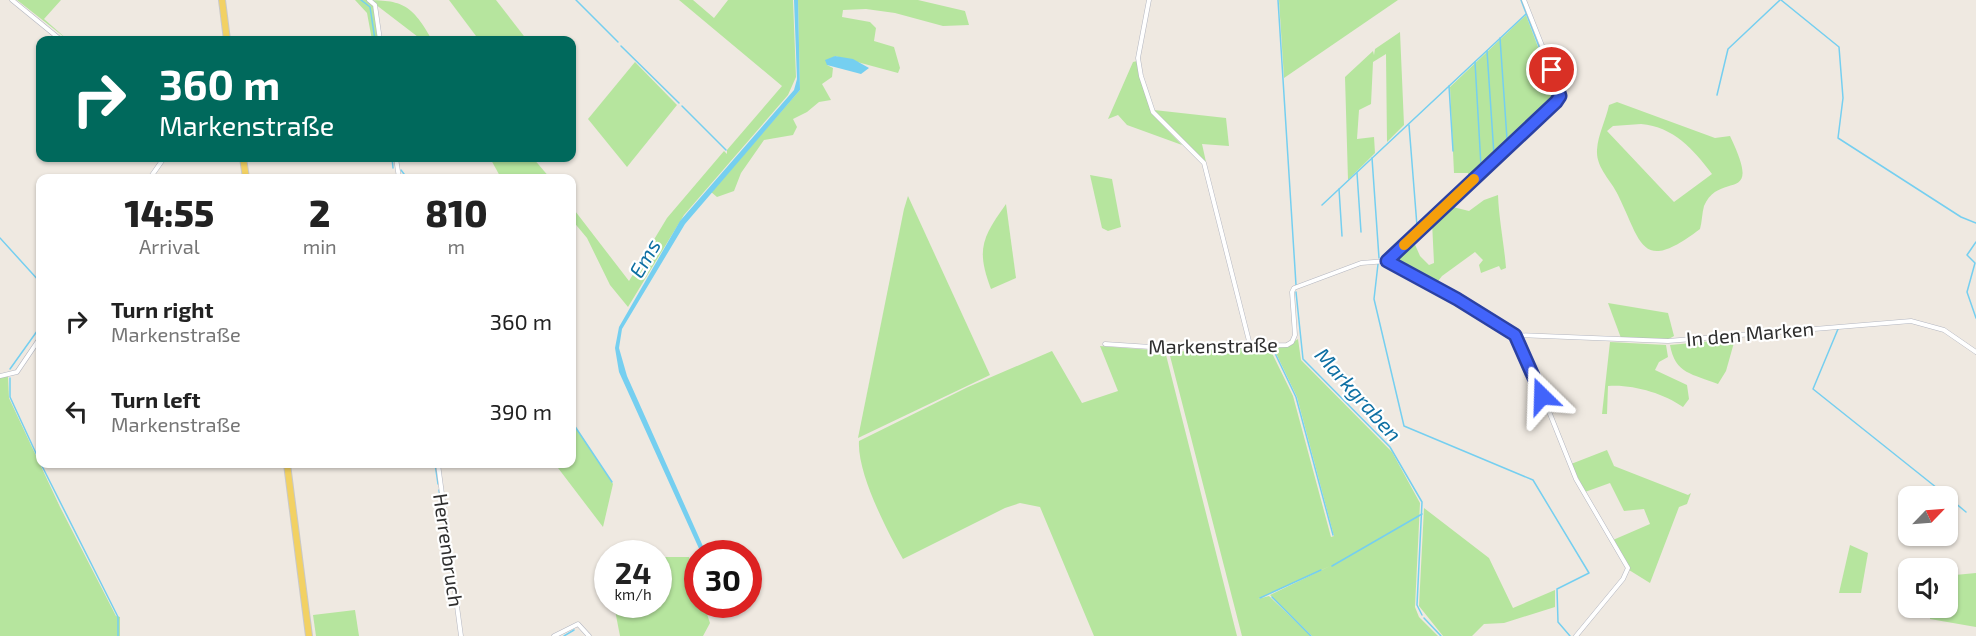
<!DOCTYPE html>
<meta charset="utf-8">
<style>
body{margin:0;font-family:"Exo 2",sans-serif;background:#f2f2f2;color:#222;height:100vh;display:flex;flex-direction:column;font-size:22px;white-space:nowrap}
*{box-sizing:border-box;margin:0}
p{font-size:20px;color:#767676}
.icon{flex:none;width:33px;height:33px;fill:none;stroke:currentColor;stroke-width:2;stroke-linecap:round;stroke-linejoin:round}
.map{position:relative;flex:1;overflow:hidden}
.side{position:absolute;left:36px;top:174px;width:540px;height:294px;display:flex;flex-direction:column;background:#fff;border-radius:12px;box-shadow:0 2px 4px #0004}
.side>*{flex:none}
.top-card{position:absolute;left:36px;top:36px;width:540px;height:126px;border-radius:12px;box-shadow:0 2px 4px #0004;background:#00695c;color:#fff;overflow:hidden}
.needle{width:39px;rotate:65deg}
.tools{position:absolute;left:1898px;top:486px;display:grid;gap:12px}
.tools a{display:grid;place-items:center;width:60px;height:60px;border-radius:12px;background:#fff;box-shadow:0 2px 4px #0004;font-size:30px}
.speed{position:absolute;left:594px;top:540px;display:flex;gap:12px;font-size:30px;font-weight:700;text-align:center}
.speed>*{display:grid;place-content:center;width:78px;height:78px;border-radius:50%;background:#fff;box-shadow:0 2px 4px #0004;line-height:1}
.speed small{font-size:15px;font-weight:400}
.speed .limit{border:9px solid #d22;background:#fff;color:#111}
.pin{position:absolute;display:grid;place-items:center;width:51px;height:51px;color:#fff;margin:-26px;border:3px solid #fff;border-radius:50%;box-shadow:0 2px 6px #0007}
.me{position:absolute;width:66px;margin:-33px;rotate:338deg;stroke-linejoin:round;filter:drop-shadow(0 0 4px #0008)}
.turn{display:flex;align-items:center;gap:21px;height:126px;padding:0 24px;font-size:27px}
.turn .icon{width:78px;height:78px;stroke-width:2.5}
.turn b{display:block;font-size:42px;line-height:51px}
.eta{display:flex;justify-content:space-evenly;align-items:center;height:102px;text-align:center}
.eta b{font-size:36px;font-weight:800;line-height:42px}
ul{padding:0;list-style:none}
li{display:flex;align-items:center;gap:18px;height:90px;padding:0 24px}
li div{flex:1}
li b{display:block;font-size:22px}
li em{font-style:normal}
.map>svg:first-child{display:block}
.green{fill:#b6e59e;fill-rule:evenodd}
.water{fill:#75cff0}
.lines{fill:none;stroke-linecap:round;stroke-linejoin:round}
.stream{stroke:#75cff0;stroke-width:1.5}
.minor-casing{stroke:#b4b7c1;stroke-width:5}
.primary-casing{stroke:#c9c9c9;stroke-width:8}
.minor{stroke:#fff;stroke-width:4}
.primary{stroke:#f2d163;stroke-width:6}
.route-casing{stroke:#2b41a3;stroke-width:15}
.route{stroke:#4264fb;stroke-width:10}
.slow{stroke:#f59e0b;stroke-width:10}
.labels{text-anchor:middle;dominant-baseline:central;stroke-width:4.5;stroke-linejoin:round;paint-order:stroke}
.street-label{font-size:20px;fill:#2e2e2e;stroke:#fff}
.water-label{font-size:21px;font-style:italic;fill:#0d6fa3;stroke:#fff}
</style>
<div class="map">
<svg width="1976" height="636" viewBox="0 0 1976 636">
<rect width="100%" height="100%" fill="#efe9e1"/>
<g class="green">
<path d="M17 0H61L44 19 68 40Z"/>
<path d="M355 0C399 0 410 0 432 40H422L375 4 378 40H372L367 13Z"/>
<path d="M449 0H496L527 40H479Z"/>
<path d="M679 0H693L714 18 728 0H793L796 77 788 95 684 215 628 307 610 285 587 238 572 220V207L629 281 667 218 724 151 727 154V150L782 86Z"/>
<path d="M798 0H918L965 11 969 25 943 26 895 13 866 9 843 10 842 17 870 22 876 28 874 41 894 47 900 68 898 73 835 56 827 65 833 68 832 77 822 84 831 100 819 102 807 112 793 119 797 127 793 135 764 140 741 173 734 191 717 197 711 192 800 90Z"/>
<path d="M1279 0H1398L1284 78Z"/>
<path d="M1526 15 1556 95 1553 102 1469 181 1468 173H1454L1450 87Z"/>
<path d="M1400 32 1404 125 1387 142 1386 54 1373 62 1371 104 1359 110 1357 139 1374 137 1375 153 1348 180 1345 77 1373 51 1374 55 1375 49Z"/>
<path d="M1137 61 1151 113 1182 145 1127 125 1118 115 1108 119 1133 62Z"/>
<path d="M635 62 677 105 627 167 588 119Z"/>
<path d="M1617 102 1715 138 1730 136C1764 207 1720 169 1704 206 1702 213 1702 222 1700 229 1641 274 1642 244 1618 195 1611 180 1596 168 1597 150 1598 134 1606 120 1609 105ZM1641 124C1674 127 1693 149 1712 174L1674 202 1607 131 1613 126Z"/>
<path d="M1154 110 1226 118 1229 146 1202 144 1206 162Z"/>
<path d="M490 158H533L550 178H501Z"/>
<path d="M1090 175 1112 179 1121 227 1108 231 1102 228Z"/>
<path d="M1498 195C1499 220 1504 243 1506 268L1501 270 1499 266 1481 273 1479 265 1483 260 1475 252 1442 276 1435 285 1393 263V258L1413 240 1420 256 1429 265 1434 263 1432 222 1449 206 1469 211 1484 200Z"/>
<path d="M908 196 990 375 858 438 904 209Z"/>
<path d="M1006 204 1016 278 991 289C976 249 982 238 1006 204Z"/>
<path d="M1608 303 1668 313 1674 336 1667 340 1621 338Z"/>
<path d="M1298 339 1301 360 1392 452 1420 503 1415 607 1419 617 1438 636H1312L1270 595 1330 566 1258 599 1269 596 1311 636H1242L1169 352 1269 347 1293 396 1331 537 1334 536 1297 397 1273 347 1287 346Z"/>
<path d="M1735 339 1726 371 1718 384C1693 374 1675 374 1670 345Z"/>
<path d="M1610 342 1666 345 1668 357 1659 362 1655 370 1687 385 1689 399 1683 407C1663 393 1632 384 1608 386L1607 414H1602Z"/>
<path d="M1100 346 1165 351 1237 636H1094L1040 507 1020 503 1005 508 903 559C887 531 857 473 859 441L968 387 1052 351 1082 403 1118 391Z"/>
<path d="M8 376 9 398 60 507 116 616 120 617V636H0V378Z"/>
<path d="M572 421 613 484 603 527 555 464H572Z"/>
<path d="M1607 450 1614 466 1688 495 1691 493 1687 504 1679 507 1650 583 1629 570 1613 540 1650 524 1644 509 1624 511 1610 483 1585 492 1571 464Z"/>
<path d="M1424 508 1489 558 1513 608 1555 590V607L1504 623 1484 624 1472 636H1443L1419 606Z"/>
<path d="M1850 545 1868 553 1861 593H1839Z"/>
<path d="M659 557H689L697 583 698 604 704 605 710 623 703 636H620L614 605 658 604Z"/>
<path d="M1976 573V627L1930 619V608H1947V579L1955 575Z"/>
<path d="M355 610 359 636H316L313 615Z"/>
</g>
<g class="water">
<path d="M794 0H798L800 90 685 224 622 329 619 348 627 376 706 553H701L619 372 615 348 619 327 680 221 794 90 797 79Z"/>
<path d="M835 56 853 59 869 68 861 74 827 65 825 60Z"/>
</g>
<g class="lines">
<g class="stream">
<path d="M361 0 370 7 375 40"/>
<path d="M576 0 618 42"/>
<path d="M1278 0 1296 285"/>
<path d="M1521 0 1555 88 1557 94 1553 101"/>
<path d="M1781 0 1839 47 1843 98 1838 138 1961 217 1976 223"/>
<path d="M1500 38 1507 139"/>
<path d="M621 46 679 103"/>
<path d="M1487 51 1494 155"/>
<path d="M1475 62 1481 166"/>
<path d="M1449 86 1453 151"/>
<path d="M1717 95 1728 49 1780 0"/>
<path d="M682 106 726 150"/>
<path d="M1409 125 1417 226"/>
<path d="M392 158 393 168"/>
<path d="M1372 158 1379 258"/>
<path d="M401 170 407 178"/>
<path d="M1357 173 1361 232"/>
<path d="M394 176 395 178"/>
<path d="M1339 189 1342 236"/>
<path d="M1322 205 1526 14"/>
<path d="M0 238 40 282"/>
<path d="M1976 242 1967 255 1975 263 1967 292 1976 318"/>
<path d="M1378 264 1374 299 1404 426 1533 480 1589 573 1557 589 1558 622 1570 636"/>
<path d="M1296 292 1303 359 1390 447 1422 502 1417 605 1422 615"/>
<path d="M1838 329 1813 389 1947 496"/>
<path d="M1273 349 1296 397 1333 535"/>
<path d="M10 369 40 327"/>
<path d="M10 378V397L40 462"/>
<path d="M572 422 612 482"/>
<path d="M41 464 118 617V636"/>
<path d="M435 464 438 484"/>
<path d="M439 490 449 559"/>
<path d="M1948 497 1966 512"/>
<path d="M1332 566 1422 514"/>
<path d="M1272 597 1311 636"/>
<path d="M1260 598 1321 570"/>
<path d="M1424 618 1441 636"/>
<path d="M564 636 574 630"/>
</g>
<defs>
<g id="minor">
<path d="M12 0 61 40"/>
<path d="M369 0 375 5 380 40"/>
<path d="M1149 0 1138 58 1141 76 1153 112 1204 163 1250 345"/>
<path d="M396 158 399 178"/>
<path d="M150 178 164 158"/>
<path d="M1387 261 1457 299 1515 335 1526 354 1576 479 1628 568 1623 579 1576 636"/>
<path d="M1515 335 1668 341 1911 321 1944 330 1976 352"/>
<path d="M1105 344 1166 348 1287 345 1292 342 1295 335 1292 292 1294 288 1361 263 1387 261 1556 102 1560 96 1558 86 1524 0"/>
<path d="M0 376 17 372 40 338"/>
<path d="M438 464 461 636"/>
<path d="M554 636 578 624 589 636"/>
</g>
<g id="primary">
<path d="M222 0 227 40"/>
<path d="M243 158 246 178"/>
<path d="M287 464 309 636"/>
</g>
</defs>
<use href="#minor" class="minor-casing"/>
<use href="#primary" class="primary-casing"/>
<use href="#minor" class="minor"/>
<use href="#primary" class="primary"/>
</g>
<g class="lines">
<defs>
<path id="route" d="M1542 396 1515 335 1457 299 1387 261 1556 102 1560 96 1552 70"/>
</defs>
<use href="#route" class="route-casing"/>
<use href="#route" class="route"/>
<path class="slow" d="M1404 245 1474 179"/>
</g>
<g class="labels">
<g class="street-label">
<text transform="translate(1750 333) rotate(-5)">In den Marken</text>
<text transform="translate(1213 345) rotate(-1)">Markenstraße</text>
<text transform="translate(449 550) rotate(82)">Herrenbruch</text>
</g>
<g class="water-label">
<text transform="translate(644 258) rotate(-60)">Ems</text>
<text transform="translate(1359 394) rotate(48)">Markgraben</text>
</g>
</g>
</svg>
<div class="tools">
<a><svg class="needle" viewBox="-14 -14 28 28"><path d="M0-13l5 13h-10z" fill="#e53935"/><path d="M0 13l5-13h-10z" fill="#767676"/></svg></a>
<a><svg class="icon" aria-label="sound" viewBox="0 0 24 24"><path d="M4 9h4l5-4v14l-5-4H4zM17 9q2 3 0 6"/></svg></a>
</div>
<div class="speed"><div>24<small>km/h</small></div><div class="limit">30</div></div>
<div class="pin" style="left:1552px;top:70px;background:#d93025"><svg class="icon" aria-label="arrive" viewBox="0 0 24 24"><path d="M6 21V4h12l-3 4 3 4H6"/></svg></div>
<svg class="me" style="left:1542px;top:396px" viewBox="-20 -20 40 40"><path d="M0-17L14 15 0 8-14 15z" fill="#4264fb" stroke="#fff" stroke-width="4"/></svg>
<div class="top-card">
<div class="turn"><svg class="icon" aria-label="right" viewBox="0 0 24 24"><path d="M7 20v-9h11M14 6l5 5-5 5"/></svg><div><b>360 m</b>Markenstraße</div></div>
</div>
<section class="side">
<div class="eta">
<div><b>14:55</b><p>Arrival</p></div>
<div><b>2</b><p>min</p></div>
<div><b>810</b><p>m</p></div>
</div>
<ul>
<li><svg class="icon" aria-label="right" viewBox="0 0 24 24"><path d="M7 20v-9h11M14 6l5 5-5 5"/></svg><div><b>Turn right</b><p>Markenstraße</p></div><em>360 m</em></li>
<li><svg class="icon" aria-label="left" viewBox="0 0 24 24"><path d="M17 20v-9H6M10 6l-5 5 5 5"/></svg><div><b>Turn left</b><p>Markenstraße</p></div><em>390 m</em></li>
</ul>
</section>
</div>
